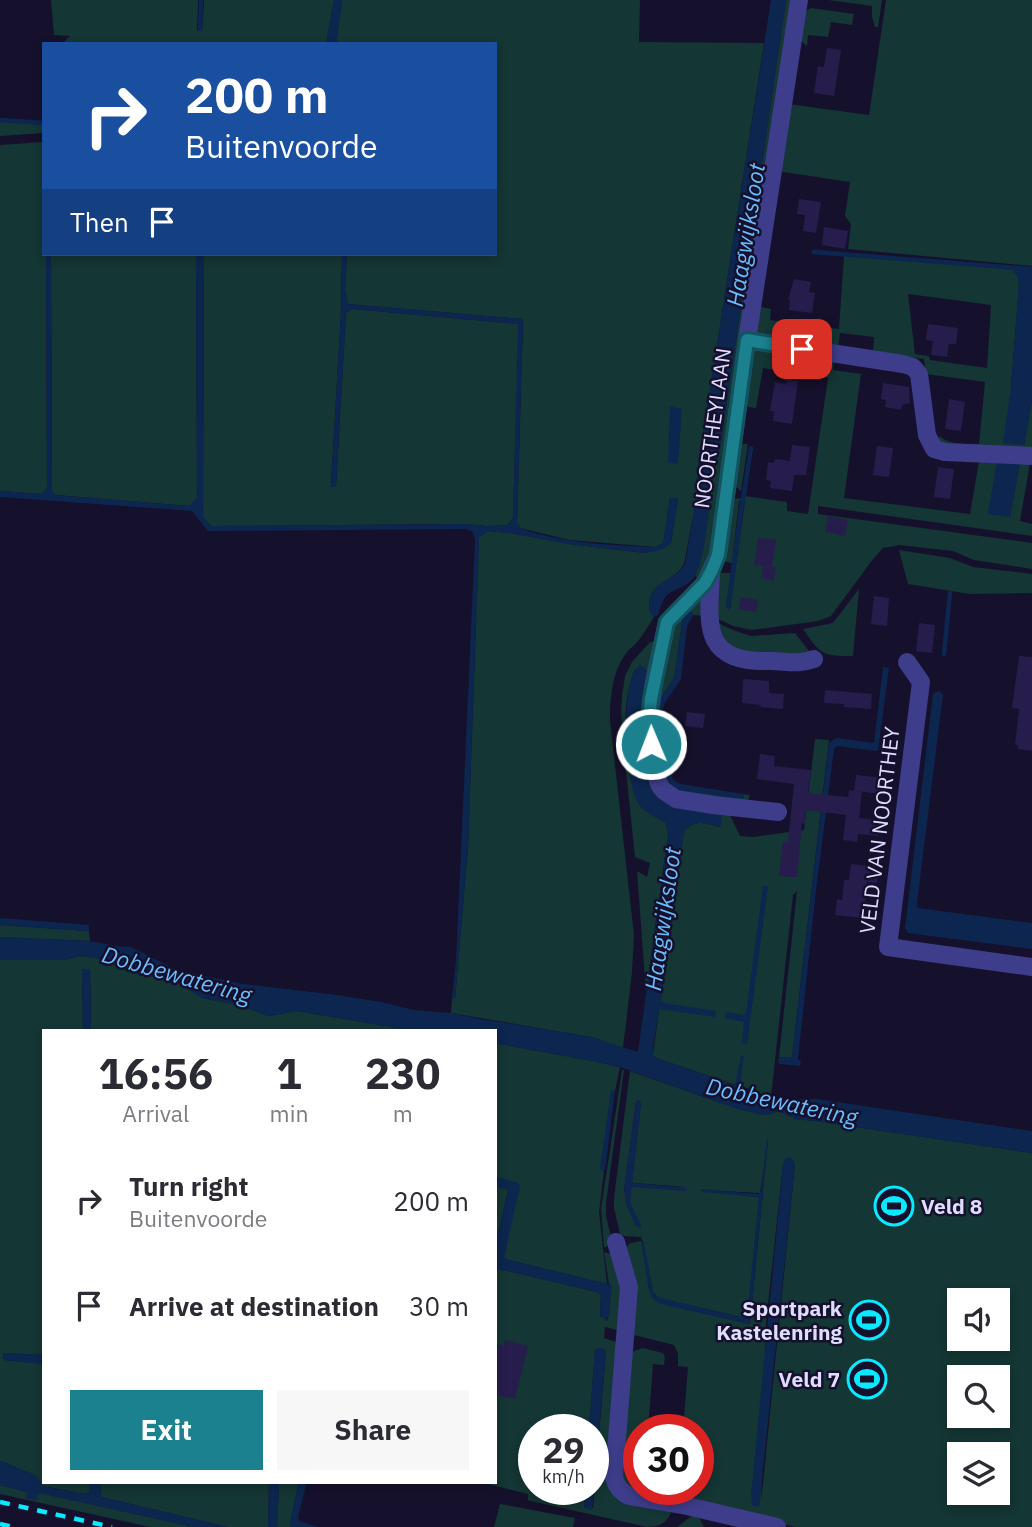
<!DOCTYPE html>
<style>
body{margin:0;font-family:"IBM Plex Sans",sans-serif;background:#f7f7f7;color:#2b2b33;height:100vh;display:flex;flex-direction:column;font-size:26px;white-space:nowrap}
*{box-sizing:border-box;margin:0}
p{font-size:23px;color:#7c7c81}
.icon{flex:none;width:38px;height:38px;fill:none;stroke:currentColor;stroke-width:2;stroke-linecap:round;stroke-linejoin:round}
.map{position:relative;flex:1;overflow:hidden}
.panel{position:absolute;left:42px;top:1029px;width:455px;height:455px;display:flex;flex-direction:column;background:#fff;border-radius:0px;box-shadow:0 4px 10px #0003}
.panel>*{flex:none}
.top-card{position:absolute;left:42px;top:42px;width:455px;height:214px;border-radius:0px;box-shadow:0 4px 10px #0003;background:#1a4fa0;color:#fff;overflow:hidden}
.buttons{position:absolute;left:947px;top:1288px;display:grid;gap:14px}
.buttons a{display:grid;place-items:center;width:63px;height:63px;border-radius:0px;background:#fff;box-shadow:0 4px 10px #0003;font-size:35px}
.speed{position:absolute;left:518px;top:1414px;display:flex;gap:14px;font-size:35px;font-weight:700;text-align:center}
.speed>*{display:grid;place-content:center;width:91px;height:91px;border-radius:50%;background:#fff;box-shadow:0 4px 10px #0003;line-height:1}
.speed small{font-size:18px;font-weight:400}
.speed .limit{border:10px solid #d22;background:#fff;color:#111}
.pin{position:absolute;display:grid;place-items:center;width:60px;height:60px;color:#fff;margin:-30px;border-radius:14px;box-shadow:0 4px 10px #0006}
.me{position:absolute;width:77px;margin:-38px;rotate:359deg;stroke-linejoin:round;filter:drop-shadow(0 0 5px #0008)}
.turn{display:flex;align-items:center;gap:24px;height:147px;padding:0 28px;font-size:32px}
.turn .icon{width:91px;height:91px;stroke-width:2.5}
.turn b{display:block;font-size:49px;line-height:60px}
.then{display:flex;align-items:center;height:66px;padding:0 28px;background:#0003;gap:14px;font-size:26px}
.eta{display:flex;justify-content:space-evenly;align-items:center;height:119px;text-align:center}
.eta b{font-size:42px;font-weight:700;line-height:49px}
.primary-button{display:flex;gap:14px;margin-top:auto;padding:14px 28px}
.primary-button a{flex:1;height:80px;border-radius:0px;background:#1b818f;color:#fff;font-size:28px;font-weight:700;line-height:80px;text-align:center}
.primary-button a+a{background:#f7f7f7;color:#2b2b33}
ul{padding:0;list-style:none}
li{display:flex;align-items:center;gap:21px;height:105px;padding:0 28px}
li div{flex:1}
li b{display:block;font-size:26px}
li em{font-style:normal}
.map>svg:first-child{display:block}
.green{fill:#143634;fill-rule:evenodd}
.water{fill:#0d264f}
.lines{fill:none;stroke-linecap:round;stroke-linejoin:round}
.stream{stroke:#0d264f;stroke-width:4.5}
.building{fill:#261d4d}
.minor{stroke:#3e3d8b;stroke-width:18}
.rail{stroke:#08eaff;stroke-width:4.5;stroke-dasharray:10 9;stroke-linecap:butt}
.route-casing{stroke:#12545d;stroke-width:18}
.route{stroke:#1b818f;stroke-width:12}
.labels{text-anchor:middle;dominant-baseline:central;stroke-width:5;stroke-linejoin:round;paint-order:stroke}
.street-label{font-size:21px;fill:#e0dcff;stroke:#15112c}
.poi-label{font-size:21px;font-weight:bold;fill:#e0dcff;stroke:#15112c;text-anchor:end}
.water-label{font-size:23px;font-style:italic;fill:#6abdff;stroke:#15112c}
</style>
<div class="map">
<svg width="1032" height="1527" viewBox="0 0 1032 1527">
<rect width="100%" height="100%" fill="#15112c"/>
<g class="green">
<path d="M51 0H198L197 30 202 31 204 0H334L326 44H62L70 36 54 35Z"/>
<path d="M342 0H640L639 42 764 43 698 467 694 512 684 564C672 585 645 580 650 612L654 617C649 625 644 633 639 640 635 645 630 648 627 652 612 671 610 698 610 721L634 935 632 972 623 1048 591 1037 451 1013 452 999H455L468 847 479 537 488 531 510 533 569 544 645 553 671 543 678 498H670L664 538 662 544 655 547 569 540 520 528 517 523 523 319 348 304 345 291 347 254H495V44H336Z"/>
<path d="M786 0H796L716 537 699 580 695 576C705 548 707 520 711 491 713 475 717 458 721 442Z"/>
<path d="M828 0H882L878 27H875L872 17V6Z"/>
<path d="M886 0H1032V266L848 249 851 224 845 216 850 182 777 171 788 104 869 115Z"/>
<path d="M811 8 854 14 852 25 831 22 828 37 808 35 807 46 797 37 800 15Z"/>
<path d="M0 122 44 124V133L0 136Z"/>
<path d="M44 142V254H46L47 488 42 494 0 491V145Z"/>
<path d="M51 254H196L197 498 189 506 55 495 52 492Z"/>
<path d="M204 254H342L341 312 331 486 334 487 336 486 346 313 352 309 519 324 513 518 508 525 487 526 465 524 211 526 203 517Z"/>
<path d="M844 256 1012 269 1018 277 1019 285 1011 387 1024 445 1032 400V452L947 448 936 441 940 436C950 446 966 443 979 444L985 382 926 374 924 359 873 353 874 337 840 333 838 348 752 337 756 306 771 309 770 320 839 329ZM908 294 991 305 987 368 930 360 929 356 915 354Z"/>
<path d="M749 347 834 359 833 370 861 374 844 498 970 514 979 461H997L1010 517 1020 462 1030 463 1020 521 1032 524V536L818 506V514L1032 543V569L974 560 953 551 899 545 883 548 873 559 831 616 818 621 752 630 733 626 712 616 718 573H731L726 607 730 608 745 501H739L732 563 722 561 734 499 743 498 744 496 787 502V511L808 514 828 378 763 368 756 408 741 406Z"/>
<path d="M740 444H748L741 491 736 487Z"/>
<path d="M899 550 950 558 973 567 1032 574V593L970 594 908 584Z"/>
<path d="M702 587 705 616 693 615 692 613 683 616 675 673 673 680 662 696 663 733 667 752 666 773 668 783 744 795 743 794 750 795 748 801 740 805 666 787 661 759 662 749 653 709 672 626Z"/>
<path d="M859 589 853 656C822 656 821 655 803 629L833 623Z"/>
<path d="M714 621 733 630 751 636 795 633 812 655 727 651Z"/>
<path d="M650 642H653L655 644 652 777 728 811 740 836 753 837 804 830 815 739 829 740 792 1057 789 1058 779 1057 797 891 793 895 771 1097C759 1095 749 1088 737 1084L736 1085 656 1058 653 1055 659 1009 661 1008 662 1002 661 1000 684 831C697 818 705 824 721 827L686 810 667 804 659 799 650 788 645 768 641 737 640 707 644 689 635 669C630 681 627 694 626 707 625 726 628 790 639 804 646 813 657 817 666 823L668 835 646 992 637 871 647 877 650 863 635 857 624 752 621 712 622 696 625 676 632 662Z"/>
<path d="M0 925 89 931 90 941 0 937Z"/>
<path d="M80 956 96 958 131 966 172 983 177 980 183 982 202 998 242 1006 268 1016 297 1011 415 1031H91L90 970 82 969 83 1031H44V1355L3 1353 4 1360 44 1364V1482H89V1492L85 1494 42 1486 35 1475 0 1461V960H63Z"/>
<path d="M495 1043 593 1061 620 1067 615 1091 614 1090 602 1171H604L599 1212 607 1284 505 1259 504 1257 518 1183 495 1177Z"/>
<path d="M622 1070H624L606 1203V1216L612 1241 606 1247H604L601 1209Z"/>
<path d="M630 1071 738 1109 765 1115 780 1111 796 1119 815 1121 1032 1153V1527H796L667 1498 668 1489H698V1430H683L688 1367 678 1366V1354L674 1345 634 1335 630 1332 625 1248 630 1243 641 1241 649 1289 659 1303 750 1324 768 1140 760 1193 701 1190V1191L758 1197 759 1199 748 1315 741 1317 658 1298 653 1292 643 1241H642L641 1237 624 1236 620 1234 614 1208V1198ZM638 1100 641 1103 632 1182 635 1183 685 1187H633L631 1188 630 1202 636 1226 627 1206 624 1189 636 1103ZM786 1158 792 1159 795 1164 761 1503 766 1323 783 1165ZM959 1300H998V1339H959ZM959 1377H998V1416H959ZM959 1454H998V1493H959Z"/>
<path d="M495 1186 507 1189 508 1191 495 1247Z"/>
<path d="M604 1252 616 1256 623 1281 620 1326 616 1330 605 1327 604 1338 616 1342 619 1345 609 1478 671 1512C667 1523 659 1527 647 1527L531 1501 528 1500V1494L480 1482H495V1268L597 1292 601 1295 600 1316 606 1319V1322L609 1315 611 1285 609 1284ZM601 1348 606 1351 593 1508H584L585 1489H534V1430H589L595 1350Z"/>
<path d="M643 1348 663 1353 665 1357 664 1365 653 1364 648 1430H639V1489H653V1492L628 1489 622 1484 632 1354 634 1351Z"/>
<path d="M100 1482H269L268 1527H228L101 1497Z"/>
<path d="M279 1482H299L290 1524 291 1527H277Z"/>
<path d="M0 1485 27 1492V1498L36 1500 38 1493H40L194 1527H150L0 1494Z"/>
<path d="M500 1504 575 1518 573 1527H494Z"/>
<path d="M693 1515 700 1519 704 1527H677Z"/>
</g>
<g class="water">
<path d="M334 0H342L336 44H326Z"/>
<path d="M771 0H786L721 442C717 459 713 475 711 491 707 517 707 554 694 577 688 587 675 588 667 595 662 600 660 609 658 615L654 617 650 612C645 580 672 585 685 564L694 512 698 467Z"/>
<path d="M46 254H51L52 491 55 495 189 506 197 498 196 254H204L203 517 211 526 465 524 487 526 509 525 513 518 518 324 352 309 346 312 336 486 334 487 331 486 341 312 342 254H347L345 291 348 304 523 319 517 522 520 528C555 542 616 546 655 547L662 544 664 538 670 498H678L671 543C663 550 656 552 645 553L569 544 510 533 488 531 479 537 468 847 455 999H452L456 961 475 541 473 532 466 529 208 531 192 511 0 497V491L42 494 47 488Z"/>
<path d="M1022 268 1032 269V400L1024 445 1003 443 1011 387 1019 285 1018 277 1012 269Z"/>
<path d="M670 406 682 409 678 464 668 462Z"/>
<path d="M997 461 1020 462 1010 517 988 514Z"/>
<path d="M740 500 745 501 732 597 729 610 726 607Z"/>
<path d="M689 611 692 613 693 616 687 626 681 679 664 704 663 711 665 725 673 738 675 745 672 778 676 782 681 784 743 794 744 798 742 799 677 790 666 779 667 744 659 724 658 707 662 696 673 679 675 673 683 616Z"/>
<path d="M640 665 645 668 647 672 640 713 645 768 650 788 659 799 674 807 722 815 721 827C706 824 697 818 684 831L661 1000 664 1003 716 1011 715 1017 659 1009 653 1048V1055L656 1058 735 1085 741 1056H744L740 1087 760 1096 779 1100 816 1099 1032 1131V1153L815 1121 793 1119V1117L787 1116 779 1111 765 1115 759 1114 738 1109 620 1067 593 1061 495 1043V1031H415L297 1011 268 1016 242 1006 202 998 184 987 183 982 177 980 173 983 131 966 96 958 80 956 63 960H0V937L90 941 116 946 131 947 179 971V974L185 976 186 972 243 984 337 995 381 1002 414 1010 451 1013 480 1019 526 1026 591 1037 638 1052 668 835 666 823C655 816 642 812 636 799 626 778 619 679 640 665Z"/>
<path d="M883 667 889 668 878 750 876 751 837 746 834 749 816 890 798 1058V1060L801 1061 800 1066 780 1064 778 1062 779 1057 789 1058 792 1057 829 743 836 738 874 743Z"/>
<path d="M938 691 943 694 917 903 918 908 1032 923V949L908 933 905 928 933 694Z"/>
<path d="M763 886H768L747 1044 742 1043 744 1022 725 1018 726 1012 743 1015 746 1013Z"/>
<path d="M0 918 89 925V931L0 925Z"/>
<path d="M82 969H90L91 1031H83Z"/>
<path d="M614 1090 615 1091 605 1170 602 1171 600 1168 611 1091Z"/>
<path d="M638 1100 641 1103 632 1182 635 1183 687 1188 685 1191 633 1187 631 1188 630 1202 641 1225V1227L639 1228 636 1226 627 1206 624 1189 636 1103Z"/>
<path d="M767 1139 768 1140 750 1324 665 1305C656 1302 651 1299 649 1289L641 1241 644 1243 653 1292 656 1297 741 1317 747 1315 759 1199 758 1197 703 1192 701 1189 758 1194 761 1192Z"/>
<path d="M789 1157 792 1159 795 1164 759 1507 752 1505 751 1495 783 1165 786 1158Z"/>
<path d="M495 1177 518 1183 520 1186 504 1257 505 1259 612 1285 609 1315 606 1319 600 1316 601 1295 597 1292 495 1268V1247L508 1192 507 1189 495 1186Z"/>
<path d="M601 1348 606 1351 592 1510 584 1508 585 1489H593V1430H589L595 1349Z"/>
<path d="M3 1353 44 1355V1364L4 1360Z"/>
<path d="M0 1461 35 1475 42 1486 85 1494 89 1492V1482H100L101 1497 228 1527H194L40 1493 38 1494 36 1500 26 1498 27 1492 0 1485Z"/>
<path d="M269 1482H279L277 1527H268Z"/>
<path d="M299 1482H307L298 1517 299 1521 318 1527H291L290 1524Z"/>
</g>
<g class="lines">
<g class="stream">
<path d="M200 29 201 0"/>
<path d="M0 120 44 123"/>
<path d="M814 252 1032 269"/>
<path d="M743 500 751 448"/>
<path d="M944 654 950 593"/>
</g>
</g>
<g class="building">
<path d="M827 48 841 50 834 96 814 93 818 66 824 67Z"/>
<path d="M799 199 821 202 816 233 803 231 805 215 797 214Z"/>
<path d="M824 227 848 231 845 249 822 245Z"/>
<path d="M794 279 811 282 809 292 815 293 812 313 789 310 790 300H788Z"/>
<path d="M928 324 958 328 956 344H949L947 357 931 355 933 341 926 340Z"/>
<path d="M787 380 798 381 792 424 773 421 774 411H770L775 382 786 384Z"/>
<path d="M883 383 909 387 910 403 902 405 901 410 885 407 886 400 881 399Z"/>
<path d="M949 399 965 402 961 431 945 429Z"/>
<path d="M792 445 810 447 806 475H794L792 491 770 488 771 481 766 480 768 462 774 463 775 459 790 461Z"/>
<path d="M877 446 893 448 889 477 873 475Z"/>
<path d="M938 467 954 469 950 499 934 497Z"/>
<path d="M828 516 848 520 845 536 825 532Z"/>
<path d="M758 538 776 540 772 567H776L774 581 761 578 763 566 754 565Z"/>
<path d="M874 596 889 598 887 626 871 624Z"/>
<path d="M741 597 758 600 756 612 739 609Z"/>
<path d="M919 623 935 625 932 653 916 651Z"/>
<path d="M1019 656 1032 657V751L1018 749V745H1015L1019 709 1012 708Z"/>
<path d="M743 679 769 681V693L784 694 783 709 760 707 761 705 742 703Z"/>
<path d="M825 690 872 694 871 709 844 707V704L824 703Z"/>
<path d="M687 712 705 714 703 728 685 726Z"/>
<path d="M760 754 775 756 774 766 811 770 808 793 848 797 849 790 862 792 859 818 879 820 878 836 858 834 857 842 843 840 846 815 806 810 805 824 802 823 797 877 779 876 783 842H788L794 784 757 779Z"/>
<path d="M856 775 884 778 882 794 854 791Z"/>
<path d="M851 864 879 867 877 883 867 882 863 918 835 915 837 899 842 900 844 880H849Z"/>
<path d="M505 1340 528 1346 515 1399 495 1395V1344L504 1346Z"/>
</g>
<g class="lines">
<g class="minor">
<path d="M747 340 903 364 913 367 919 374 927 435 934 449 945 452 1032 456"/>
<path d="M711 573C708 627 702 663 771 661 787 661 797 665 814 659"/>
<path d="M907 662 921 682 888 947 1032 967"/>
<path d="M778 812 713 805 676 799 664 791 660 786 654 770 649 720 654 682 667 622 705 583 718 555 747 340 799 0"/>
<path d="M616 1242 629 1287 614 1477C616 1486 621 1492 629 1496L687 1506 777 1527"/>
</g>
<g class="rail">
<path d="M0 1502 112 1527"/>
<path d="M0 1524 13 1527"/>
</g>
</g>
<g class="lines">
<defs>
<path id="route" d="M651 744 649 720 651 699 667 622 705 583 712 570 718 555 747 340 802 349"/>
</defs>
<use href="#route" class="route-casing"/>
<use href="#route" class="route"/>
</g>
<defs>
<symbol id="stadium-ring" viewBox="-11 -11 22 22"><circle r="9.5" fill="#15112c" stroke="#08eaff" stroke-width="1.5"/><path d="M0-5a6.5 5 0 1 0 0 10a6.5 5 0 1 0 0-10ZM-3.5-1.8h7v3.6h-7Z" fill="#08eaff"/></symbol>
</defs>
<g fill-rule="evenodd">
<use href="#stadium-ring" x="872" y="1184" width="44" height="44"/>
<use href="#stadium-ring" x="847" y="1298" width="44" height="44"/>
<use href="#stadium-ring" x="845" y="1357" width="44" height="44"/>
</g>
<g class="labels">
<g class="street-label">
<text transform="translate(712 428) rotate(-82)">NOORTHEYLAAN</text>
<text transform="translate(879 830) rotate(-83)">VELD VAN NOORTHEY</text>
</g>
<g class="poi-label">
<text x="921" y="1206" text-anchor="start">Veld 8</text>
<text x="842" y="1308">Sportpark<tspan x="842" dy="24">Kastelenring</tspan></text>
<text x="840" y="1379">Veld 7</text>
</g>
<g class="water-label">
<text transform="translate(745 235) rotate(-81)">Haagwijksloot</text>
<text transform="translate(662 919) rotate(-82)">Haagwijksloot</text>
<text transform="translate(177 974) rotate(16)">Dobbewatering</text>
<text transform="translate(782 1101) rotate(12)">Dobbewatering</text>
</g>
</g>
</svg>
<div class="buttons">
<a><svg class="icon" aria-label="sound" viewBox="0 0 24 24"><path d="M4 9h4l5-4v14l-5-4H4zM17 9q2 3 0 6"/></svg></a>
<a><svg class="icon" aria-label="search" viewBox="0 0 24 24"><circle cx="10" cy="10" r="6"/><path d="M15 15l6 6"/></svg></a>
<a><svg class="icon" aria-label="layers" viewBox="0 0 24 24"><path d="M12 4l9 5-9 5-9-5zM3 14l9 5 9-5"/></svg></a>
</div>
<div class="speed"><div>29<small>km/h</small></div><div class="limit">30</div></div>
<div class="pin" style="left:802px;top:349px;background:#d93025"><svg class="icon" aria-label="arrive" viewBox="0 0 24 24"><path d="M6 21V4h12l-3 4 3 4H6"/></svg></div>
<svg class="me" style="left:651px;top:744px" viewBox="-20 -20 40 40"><circle r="17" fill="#1b818f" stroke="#fff" stroke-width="3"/><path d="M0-11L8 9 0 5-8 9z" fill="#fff"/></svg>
<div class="top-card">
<div class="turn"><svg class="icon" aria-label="right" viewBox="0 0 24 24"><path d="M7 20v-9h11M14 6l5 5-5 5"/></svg><div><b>200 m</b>Buitenvoorde</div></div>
<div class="then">Then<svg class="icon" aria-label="arrive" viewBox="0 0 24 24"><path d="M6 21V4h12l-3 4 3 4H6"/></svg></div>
</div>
<section class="panel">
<div class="eta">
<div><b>16:56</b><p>Arrival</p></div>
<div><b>1</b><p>min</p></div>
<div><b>230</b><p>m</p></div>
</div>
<ul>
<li><svg class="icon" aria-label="right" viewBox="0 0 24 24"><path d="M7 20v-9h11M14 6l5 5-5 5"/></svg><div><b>Turn right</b><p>Buitenvoorde</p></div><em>200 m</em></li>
<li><svg class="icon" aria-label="arrive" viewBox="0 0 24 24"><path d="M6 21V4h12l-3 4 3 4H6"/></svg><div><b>Arrive at destination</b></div><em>30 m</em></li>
</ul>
<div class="primary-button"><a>Exit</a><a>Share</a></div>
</section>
</div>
